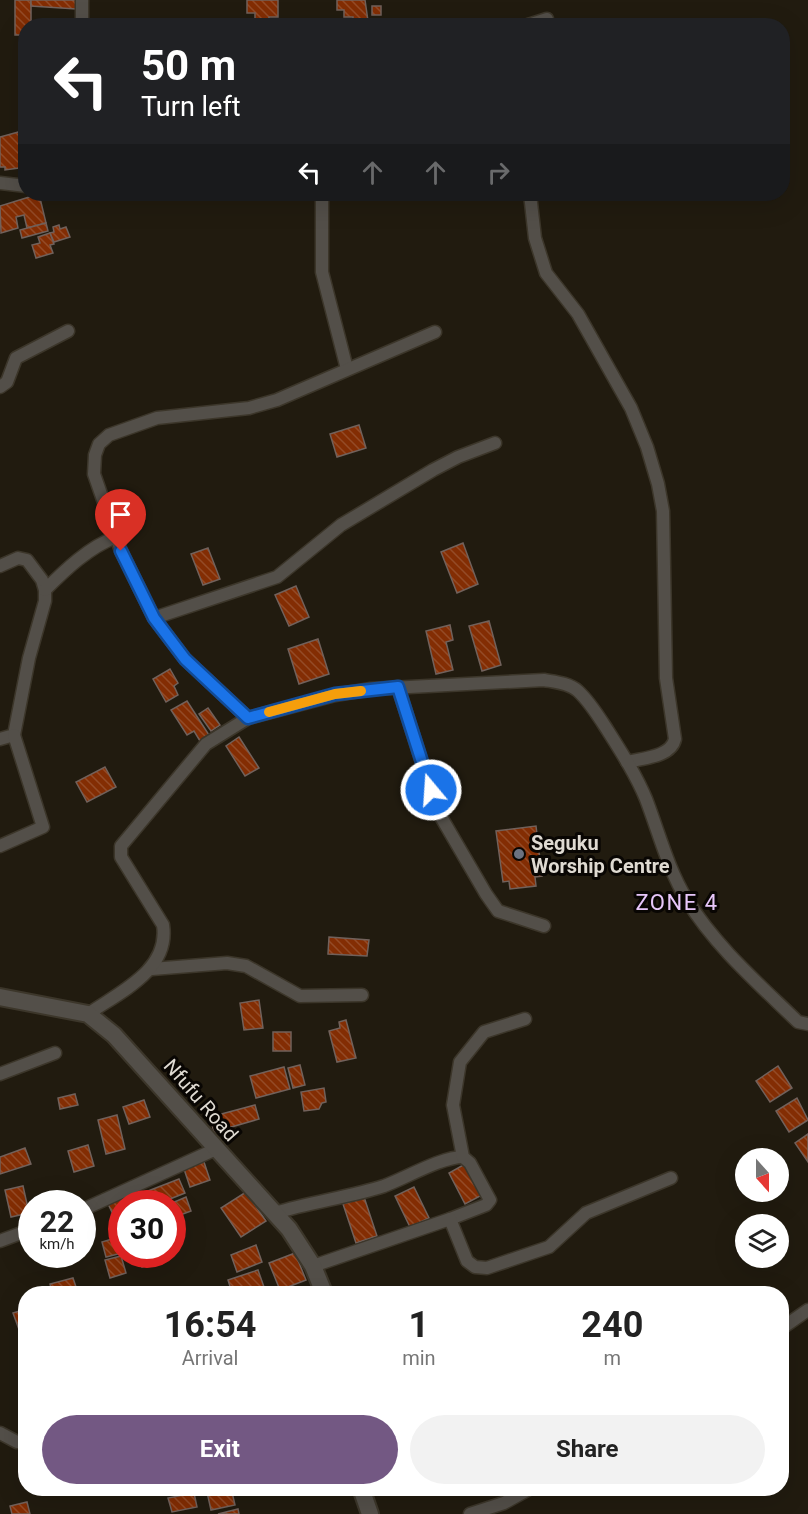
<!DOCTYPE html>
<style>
body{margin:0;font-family:Roboto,sans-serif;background:#f2f2f2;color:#222;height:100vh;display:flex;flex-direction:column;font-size:22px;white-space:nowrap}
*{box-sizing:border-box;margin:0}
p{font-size:20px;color:#767676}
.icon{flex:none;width:33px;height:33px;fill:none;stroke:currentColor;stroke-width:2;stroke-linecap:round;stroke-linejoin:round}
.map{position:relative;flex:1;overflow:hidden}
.sheet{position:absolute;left:18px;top:1286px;width:771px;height:210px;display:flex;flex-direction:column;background:#fff;border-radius:24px;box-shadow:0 6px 24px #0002}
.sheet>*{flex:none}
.hud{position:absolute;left:18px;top:18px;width:772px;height:183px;border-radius:24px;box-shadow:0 6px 24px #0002;background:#202124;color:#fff;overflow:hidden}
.needle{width:39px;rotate:159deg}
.controls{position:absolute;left:735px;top:1148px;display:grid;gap:12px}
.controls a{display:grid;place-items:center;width:54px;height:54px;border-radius:50%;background:#fff;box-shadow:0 6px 24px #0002;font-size:30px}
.speed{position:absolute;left:18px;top:1190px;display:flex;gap:12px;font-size:30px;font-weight:700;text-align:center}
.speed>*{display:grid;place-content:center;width:78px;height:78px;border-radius:50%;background:#fff;box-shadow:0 6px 24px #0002;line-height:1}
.speed small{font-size:15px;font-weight:400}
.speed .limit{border:9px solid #d22;background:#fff;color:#111}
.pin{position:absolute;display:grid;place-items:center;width:51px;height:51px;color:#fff;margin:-62px -26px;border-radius:50% 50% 50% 0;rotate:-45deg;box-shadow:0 0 6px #0007}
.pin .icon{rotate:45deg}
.me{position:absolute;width:66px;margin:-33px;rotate:342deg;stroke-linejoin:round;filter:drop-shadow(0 0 4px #0008)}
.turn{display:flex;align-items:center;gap:21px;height:126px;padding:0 24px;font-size:27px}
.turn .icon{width:78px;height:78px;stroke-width:2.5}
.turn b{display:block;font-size:42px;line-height:51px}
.lanes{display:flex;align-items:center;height:57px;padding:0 24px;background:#0003;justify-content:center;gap:30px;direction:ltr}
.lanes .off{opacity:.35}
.eta{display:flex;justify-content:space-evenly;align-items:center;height:102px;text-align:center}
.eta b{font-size:36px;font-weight:700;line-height:42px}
.button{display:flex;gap:12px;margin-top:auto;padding:12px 24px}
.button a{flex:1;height:69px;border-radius:36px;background:#735883;color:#fff;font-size:24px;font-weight:700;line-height:69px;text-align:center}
.button a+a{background:#f2f2f2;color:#222}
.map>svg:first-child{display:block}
.building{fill:url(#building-back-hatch);stroke:#71615b;stroke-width:1.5}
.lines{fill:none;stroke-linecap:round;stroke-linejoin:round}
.minor-casing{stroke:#3c362a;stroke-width:15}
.tertiary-casing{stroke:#3c362a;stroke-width:20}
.minor{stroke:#534f49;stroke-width:12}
.tertiary{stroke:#534f49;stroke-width:16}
.route-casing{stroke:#114b97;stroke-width:15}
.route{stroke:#1a73e8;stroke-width:10}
.slow{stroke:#f59e0b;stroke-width:10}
.worship-dot{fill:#6b7280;stroke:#090603;stroke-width:2}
.labels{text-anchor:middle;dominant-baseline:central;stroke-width:6;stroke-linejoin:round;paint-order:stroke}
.poi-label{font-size:20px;font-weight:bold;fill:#dfdad2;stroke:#090603;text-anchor:start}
.street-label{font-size:20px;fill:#dfdad2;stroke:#090603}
.quarter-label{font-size:22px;letter-spacing:1.5px;fill:#e7c6fa;stroke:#090603}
</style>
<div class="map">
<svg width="808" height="1514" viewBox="0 0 808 1514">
<defs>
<pattern id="building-back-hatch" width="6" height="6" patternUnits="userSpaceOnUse" patternTransform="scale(1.5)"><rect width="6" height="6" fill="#832d03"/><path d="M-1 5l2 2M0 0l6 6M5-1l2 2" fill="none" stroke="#944b27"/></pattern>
</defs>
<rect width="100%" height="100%" fill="#211b0f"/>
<g class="building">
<path d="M15 0H31V26H26V35H15Z"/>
<path d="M31 0H77L76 9 31 6Z"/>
<path d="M247 0H278V17H269V25L255 26V13H247Z"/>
<path d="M337 0H365L368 21H353V17H344V10H337Z"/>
<rect x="372" y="6" width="9" height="9"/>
<path d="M22 131 25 146 20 147 21 153H26V167L5 170V167H0V137Z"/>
<path d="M39 194 46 223 27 228 24 215 16 217 18 228 1 233 0 206Z"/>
<path d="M46 223 48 231 22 238 20 230Z"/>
<path d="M59 225 60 229 66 227 70 237 54 242 50 233 54 232 53 227Z"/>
<path d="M50 233 54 244 50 245 53 253 36 258 32 245 40 243 38 237Z"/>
<path d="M359 425 366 448 337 457 330 434Z"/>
<path d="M463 543 478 584 457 593 441 552Z"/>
<path d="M208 548 220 579 203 585 191 554Z"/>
<path d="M296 586 309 617 289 626 275 595Z"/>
<path d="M489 621 501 665 482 671 469 626Z"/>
<path d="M450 625 453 640 446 642 453 670 436 674 426 631Z"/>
<path d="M318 639 329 674 299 684 288 649Z"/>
<path d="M170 669 178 683 174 686 178 695 166 702 153 679Z"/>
<path d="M187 701 209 735 200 741 194 731 187 735 171 710Z"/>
<path d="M208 708 220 725 211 731 199 714Z"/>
<path d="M239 737 259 768 245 776 226 746Z"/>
<path d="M105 767 116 787 87 802 76 782Z"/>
<path d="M536 826 542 876 535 877 536 886 510 889 509 881 503 882 496 831Z"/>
<path d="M329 937 369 940 367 956 328 954Z"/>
<path d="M259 1000 263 1028 244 1030 240 1003Z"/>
<path d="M346 1020 356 1058 337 1062 329 1031 340 1028 339 1022Z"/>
<rect x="273" y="1032" width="18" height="19"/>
<path d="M300 1065 305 1085 293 1088 288 1068Z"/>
<path d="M778 1066 792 1088 770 1102 756 1081Z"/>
<path d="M284 1067 290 1089 256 1098 250 1076Z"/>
<path d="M324 1088 326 1102 322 1103 319 1109 304 1111 301 1092Z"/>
<path d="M75 1094 78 1105 60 1109 58 1098Z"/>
<path d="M797 1098 808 1120 789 1132 776 1111Z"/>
<path d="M144 1100 150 1117 129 1124 123 1107Z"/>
<path d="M255 1105 259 1119 214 1132 210 1117Z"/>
<path d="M117 1115 125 1149 106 1154 98 1120Z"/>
<path d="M808 1134V1162L795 1143Z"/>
<path d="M88 1145 94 1166 74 1172 68 1151Z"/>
<path d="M25 1148 31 1164 0 1174V1157Z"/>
<path d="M204 1162 210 1180 190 1187 184 1169Z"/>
<path d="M465 1164 482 1195 465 1204 449 1173Z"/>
<path d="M179 1179 185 1193 160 1203H153L148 1191Z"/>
<path d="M23 1186 29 1213 11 1217 5 1190Z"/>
<path d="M414 1187 429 1218 410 1227 395 1196Z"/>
<path d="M246 1192 266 1221 241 1237 221 1208Z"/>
<path d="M127 1196 130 1203H122L120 1229 108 1204Z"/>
<path d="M186 1197 191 1211 172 1218V1203Z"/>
<path d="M364 1197 377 1236 356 1243 343 1204Z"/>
<path d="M122 1236V1253L106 1257 102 1242Z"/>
<path d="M256 1245 262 1262 237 1272 231 1255Z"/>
<path d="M295 1253 306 1280 280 1290 269 1263Z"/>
<path d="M137 1254H156L159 1261 142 1267Z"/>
<path d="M121 1256 126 1273 110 1278 105 1260Z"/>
<path d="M258 1270 264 1287 246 1293H232L228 1280Z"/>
<path d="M73 1278 78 1293H52L50 1284Z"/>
<path d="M26 1309V1333L21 1335 13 1313Z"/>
<path d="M231 1488 235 1505 211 1510 207 1492Z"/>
<path d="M194 1493 197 1507 172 1512 168 1498Z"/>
<path d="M27 1502 30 1514H12L10 1506Z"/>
<path d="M238 1509 239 1514H218Z"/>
</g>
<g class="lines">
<defs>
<g id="minor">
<path d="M82 0V26"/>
<path d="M525 26 547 19"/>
<path d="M0 183 26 186"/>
<path d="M322 194V272L347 369"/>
<path d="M530 194 535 238 546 273 578 314 631 408 647 447 658 484 663 511 666 678 675 739C671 757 643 758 627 762"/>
<path d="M0 387 7 382 16 358 68 331"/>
<path d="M0 566 18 558 27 560 42 580 45 590V601L29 658 14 735 0 739"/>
<path d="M45 590C65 570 89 547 116 537"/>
<path d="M154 618 277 577 341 525 433 470 458 457 495 443"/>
<path d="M398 687 437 810 486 894 498 911 544 926"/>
<path d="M248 718 185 659 154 618 121 551 94 474 95 455 99 444 109 435 157 418 249 408 277 400 435 332"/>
<path d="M0 846 43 827 14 735"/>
<path d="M152 969 227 963 246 966 300 996 362 995"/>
<path d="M88 1014C120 992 170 970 163 925L121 857V846L206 744 248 718 335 695 371 689 544 680C555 682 569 683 578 691 590 702 599 717 608 731 622 753 636 775 646 799 659 833 668 869 687 900 716 947 759 984 798 1022L808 1024"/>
<path d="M0 1074 55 1053"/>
<path d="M82 1210 216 1149"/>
<path d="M275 1213C311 1202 350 1197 384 1186 406 1178 441 1157 463 1157"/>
<path d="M450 1219 486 1205 490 1200 470 1163 463 1157 453 1105 460 1062 484 1032 525 1019"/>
<path d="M0 1241 32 1229"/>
<path d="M313 1266 450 1219 467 1261 475 1267 487 1268 549 1247 586 1213 671 1178"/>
<path d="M782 1328 808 1310"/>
<path d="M0 1433 17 1442"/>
<path d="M470 1514 504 1503 531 1488"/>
</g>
<g id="tertiary">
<path d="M0 997 88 1014 114 1035 289 1229 313 1266 324 1293"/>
<path d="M361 1488 370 1514"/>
</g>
</defs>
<use href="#minor" class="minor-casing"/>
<use href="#tertiary" class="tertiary-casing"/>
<use href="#minor" class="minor"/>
<use href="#tertiary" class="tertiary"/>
</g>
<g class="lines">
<defs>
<path id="route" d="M121 551 154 618 185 659 248 718 335 694 398 687 431 790"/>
</defs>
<use href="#route" class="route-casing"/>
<use href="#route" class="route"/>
<path class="slow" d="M269 712 335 694 361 691"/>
</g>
<circle class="worship-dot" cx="519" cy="854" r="6"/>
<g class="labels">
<g class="poi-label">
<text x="531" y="843">Seguku<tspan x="531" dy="23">Worship Centre</tspan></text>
</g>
<g class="street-label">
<text transform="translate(201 1100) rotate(49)">Nfufu Road</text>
</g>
<g class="quarter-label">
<text x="677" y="902">ZONE 4</text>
</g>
</g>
</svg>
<div class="controls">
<a><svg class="needle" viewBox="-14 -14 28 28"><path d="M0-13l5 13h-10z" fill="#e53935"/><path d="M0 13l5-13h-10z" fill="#767676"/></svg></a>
<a><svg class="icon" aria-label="layers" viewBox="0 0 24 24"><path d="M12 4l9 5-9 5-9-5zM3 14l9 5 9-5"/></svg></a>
</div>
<div class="speed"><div>22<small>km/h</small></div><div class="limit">30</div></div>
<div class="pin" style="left:121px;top:551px;background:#d93025"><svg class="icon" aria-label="arrive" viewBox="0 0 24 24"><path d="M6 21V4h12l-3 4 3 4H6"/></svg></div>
<svg class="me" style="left:431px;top:790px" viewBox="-20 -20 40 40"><circle r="17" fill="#1a73e8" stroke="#fff" stroke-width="3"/><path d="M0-11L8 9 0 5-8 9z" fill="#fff"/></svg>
<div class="hud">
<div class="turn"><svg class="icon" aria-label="left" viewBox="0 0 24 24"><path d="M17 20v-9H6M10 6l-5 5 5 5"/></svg><div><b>50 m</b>Turn left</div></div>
<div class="lanes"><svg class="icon" aria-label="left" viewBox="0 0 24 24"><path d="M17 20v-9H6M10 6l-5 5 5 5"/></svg><svg class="icon off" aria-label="ahead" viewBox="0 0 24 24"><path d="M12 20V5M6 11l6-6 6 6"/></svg><svg class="icon off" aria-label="ahead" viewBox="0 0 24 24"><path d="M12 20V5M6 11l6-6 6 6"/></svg><svg class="icon off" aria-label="right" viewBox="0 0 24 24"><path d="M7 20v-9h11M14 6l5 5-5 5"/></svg></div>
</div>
<section class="sheet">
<div class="eta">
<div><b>16:54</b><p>Arrival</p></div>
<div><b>1</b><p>min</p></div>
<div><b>240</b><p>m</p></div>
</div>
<div class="button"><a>Exit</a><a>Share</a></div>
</section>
</div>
